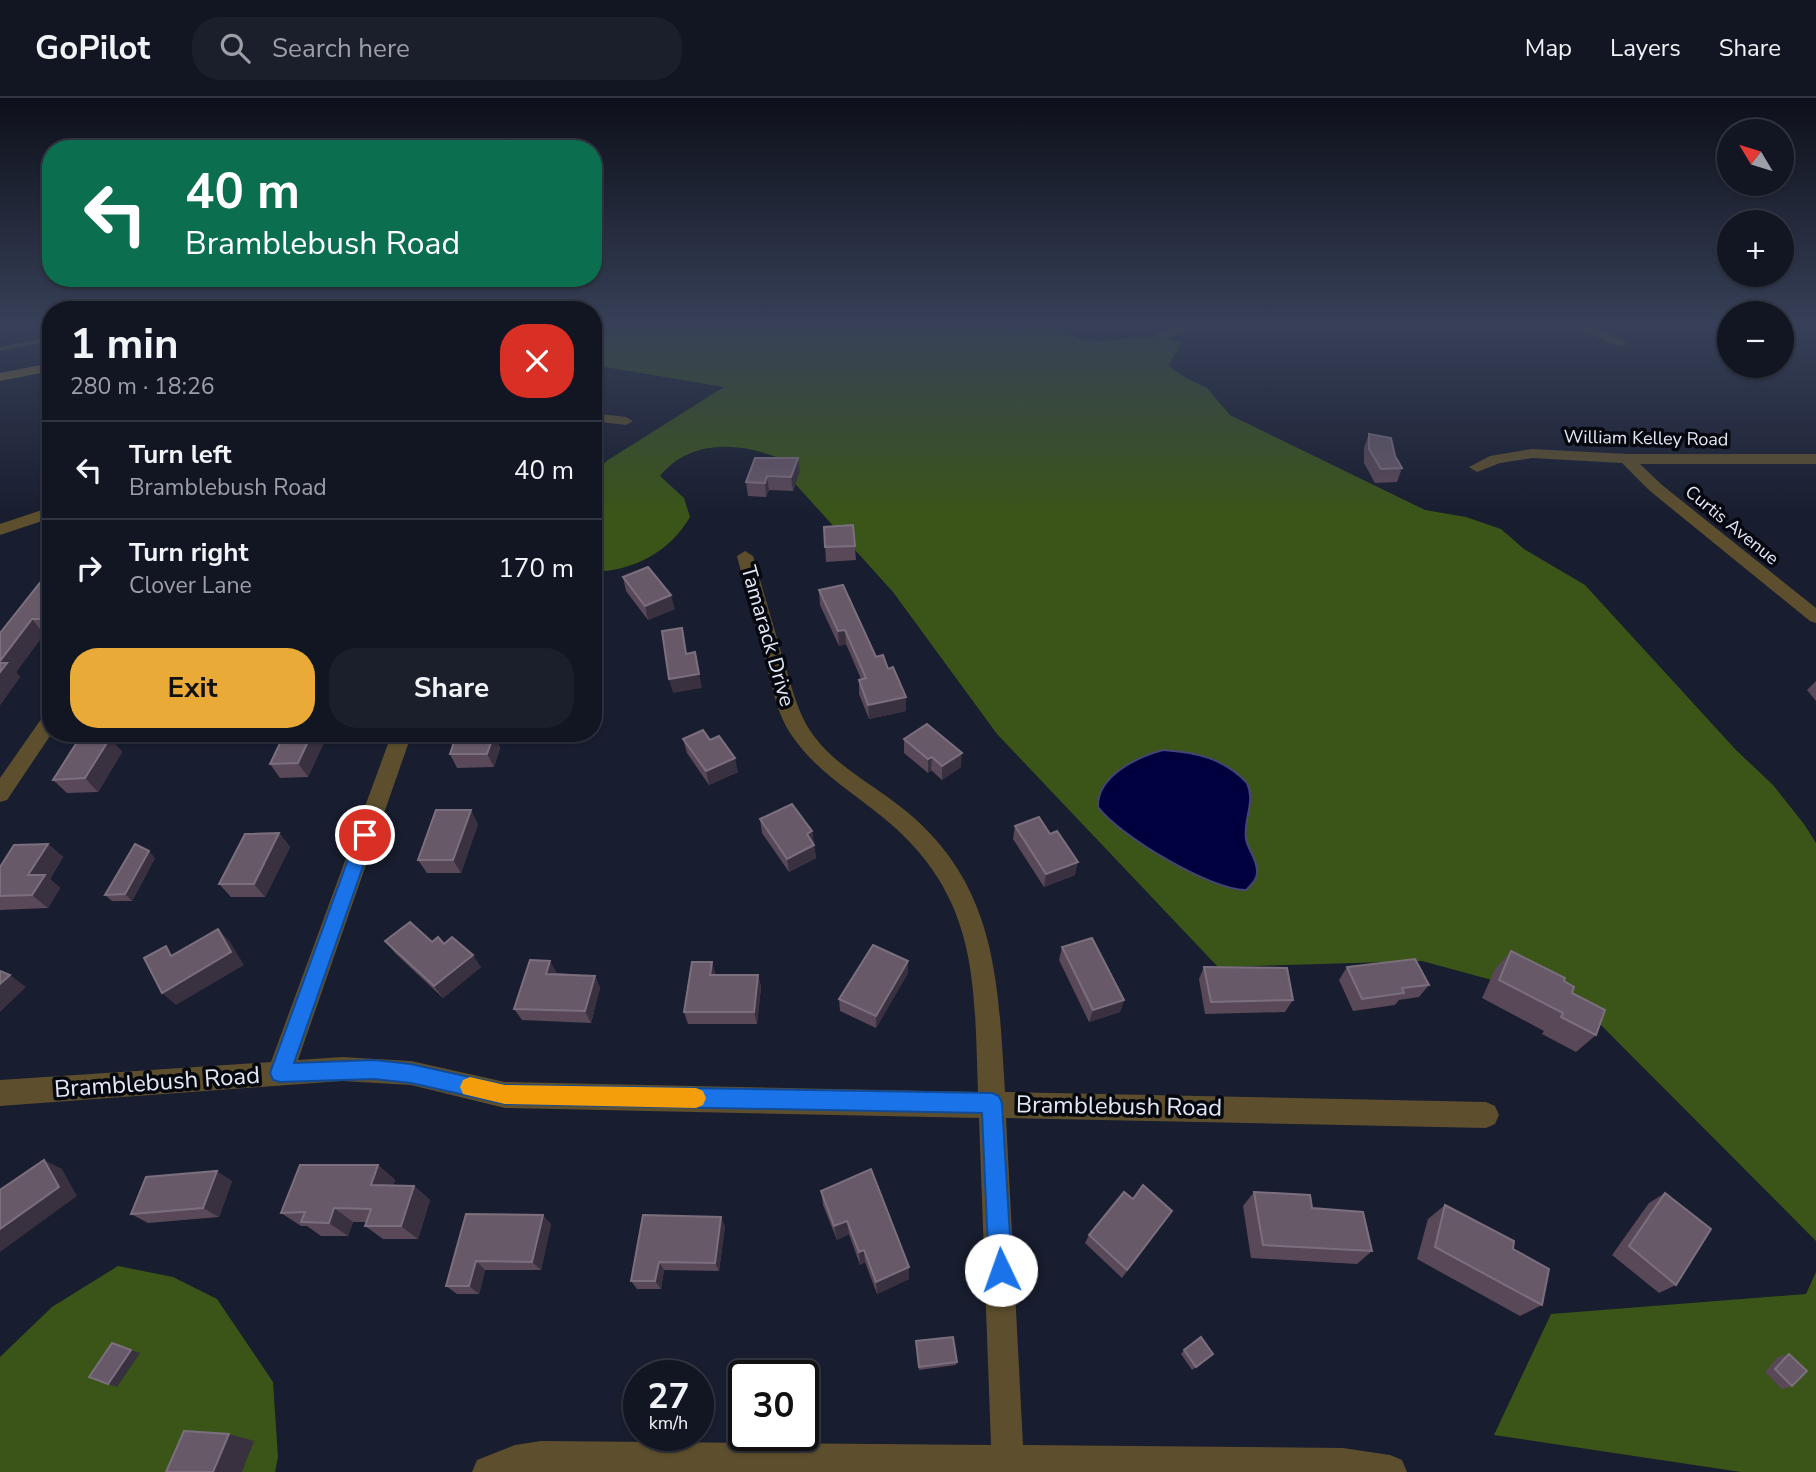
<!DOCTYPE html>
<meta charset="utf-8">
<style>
body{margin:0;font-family:"Nunito Sans",sans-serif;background:#1b1f2b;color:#f1f3f6;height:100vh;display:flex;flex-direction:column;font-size:26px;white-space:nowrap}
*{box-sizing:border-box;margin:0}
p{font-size:23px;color:#9c9fa6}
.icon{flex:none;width:38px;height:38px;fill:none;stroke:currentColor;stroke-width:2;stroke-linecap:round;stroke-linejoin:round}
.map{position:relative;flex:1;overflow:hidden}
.side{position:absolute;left:42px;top:203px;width:560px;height:441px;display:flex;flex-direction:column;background:#121623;border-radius:28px;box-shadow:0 2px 5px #0004,0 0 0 2px #313541}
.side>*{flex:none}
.guide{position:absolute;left:42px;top:42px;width:560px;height:147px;border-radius:28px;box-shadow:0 2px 5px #0004,0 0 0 2px #313541;background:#0b6e4f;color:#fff;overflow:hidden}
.needle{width:46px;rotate:308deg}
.controls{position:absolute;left:1717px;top:21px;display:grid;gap:14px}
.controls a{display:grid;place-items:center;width:77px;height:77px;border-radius:50%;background:#121623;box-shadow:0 2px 5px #0004,0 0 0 2px #313541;font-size:35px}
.speed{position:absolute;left:623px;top:1262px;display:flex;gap:14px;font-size:35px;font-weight:700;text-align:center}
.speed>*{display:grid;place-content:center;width:91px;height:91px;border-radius:50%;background:#121623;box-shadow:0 2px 5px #0004,0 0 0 2px #313541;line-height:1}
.speed small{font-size:18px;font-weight:400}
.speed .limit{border:4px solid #111;border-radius:10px;background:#fff;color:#111}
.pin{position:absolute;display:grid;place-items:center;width:60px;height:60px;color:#fff;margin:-30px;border:4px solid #fff;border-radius:50%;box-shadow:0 2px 7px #0007}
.me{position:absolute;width:77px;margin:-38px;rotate:357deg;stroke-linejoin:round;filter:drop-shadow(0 0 5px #0008)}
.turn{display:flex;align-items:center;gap:24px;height:147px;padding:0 28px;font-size:32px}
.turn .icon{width:91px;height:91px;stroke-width:2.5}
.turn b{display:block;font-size:49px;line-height:60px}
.round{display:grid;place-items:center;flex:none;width:74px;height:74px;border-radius:28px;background:#1b1f2b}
.head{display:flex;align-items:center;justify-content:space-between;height:119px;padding:0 28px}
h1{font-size:42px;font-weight:700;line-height:52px}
.primary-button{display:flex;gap:14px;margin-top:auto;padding:14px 28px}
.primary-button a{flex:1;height:80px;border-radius:28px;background:#eaaa38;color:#111;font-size:28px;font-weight:700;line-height:80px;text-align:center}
.primary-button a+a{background:#1b1f2b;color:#f1f3f6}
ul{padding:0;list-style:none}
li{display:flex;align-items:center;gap:21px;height:98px;padding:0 28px;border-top:2px solid #313541}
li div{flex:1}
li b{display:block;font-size:26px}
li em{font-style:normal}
header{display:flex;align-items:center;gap:42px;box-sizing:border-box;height:98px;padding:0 35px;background:#121623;border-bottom:2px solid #313541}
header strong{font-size:33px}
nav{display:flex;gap:38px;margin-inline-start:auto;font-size:24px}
.search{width:490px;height:63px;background:#1b1f2b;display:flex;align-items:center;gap:18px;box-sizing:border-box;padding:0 24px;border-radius:28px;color:#9c9fa6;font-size:26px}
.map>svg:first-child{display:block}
.forest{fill:#3a5517}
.water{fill:#00003e;stroke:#444575;stroke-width:2}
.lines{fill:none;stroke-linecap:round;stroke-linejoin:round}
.lane{fill:#5d4f2d;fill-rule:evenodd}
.street{fill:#5d4f2d;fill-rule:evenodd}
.secondary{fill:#816a32;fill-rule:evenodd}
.wall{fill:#594858}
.shaded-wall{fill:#393040}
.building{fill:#685969;stroke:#7b6f7e;stroke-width:2}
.route{fill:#1a73e8;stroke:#114b97;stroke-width:2}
.slow{fill:#f59e0b}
.labels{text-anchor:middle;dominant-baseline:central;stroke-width:7;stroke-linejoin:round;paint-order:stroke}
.far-street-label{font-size:18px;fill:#e3e7f4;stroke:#06080f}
.street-label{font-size:21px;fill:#e3e7f4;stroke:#06080f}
.near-street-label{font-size:24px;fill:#e3e7f4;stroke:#06080f}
</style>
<header>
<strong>GoPilot</strong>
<div class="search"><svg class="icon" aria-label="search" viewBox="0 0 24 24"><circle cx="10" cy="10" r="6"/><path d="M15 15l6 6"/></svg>Search here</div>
<nav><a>Map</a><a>Layers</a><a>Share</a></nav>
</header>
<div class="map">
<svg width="1816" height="1374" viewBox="0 0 1816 1374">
<rect width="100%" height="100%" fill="#181d2f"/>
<g class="forest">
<path d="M593 227H1062L1058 230C1089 253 1119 238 1155 239 1164 239 1173 243 1182 245L1168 268 1186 280 1207 290 1230 317 1425 412 1466 419 1501 431 1524 451 1585 487 1736 652 1773 687 1804 726 1816 745V1143L1580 906 1422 863 1218 869 997 636 893 494 780 369 779 360C739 344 690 341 660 378L684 400 690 419C670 454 633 473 593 474V376L608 362 724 289 593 267Z"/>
<path d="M118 1168 173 1179 217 1201 273 1284 278 1359 275 1374H0V1259L52 1209Z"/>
<path d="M1816 1174V1374H1741L1494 1337 1551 1216 1806 1196Z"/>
</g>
<path class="water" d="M1163 652C1195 654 1224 660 1247 685 1256 704 1243 721 1246 741 1248 752 1257 761 1257 773 1258 781 1251 787 1246 792 1210 792 1120 738 1098 709 1097 678 1137 659 1163 652Z"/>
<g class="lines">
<path class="lane" d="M51 239V243L0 253V249Z"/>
<g class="street">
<path d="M1175 227H1188C1182 236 1169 242 1157 240L1155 237Z"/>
<path d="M1571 227H1588L1627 244 1620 248 1615 247Z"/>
<path d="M593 315 626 319 633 323 626 327 593 323Z"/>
<path d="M1532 351 1629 356H1816V366H1640L1662 387 1816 510V525L1810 523 1650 393 1622 365 1532 360 1500 365 1477 374 1469 369 1490 358Z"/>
<path d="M51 409V420L0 437V426Z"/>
<path d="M745 453 753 458C763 492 773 526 783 561 790 582 795 606 806 626 828 665 872 685 906 713 998 789 998 885 1005 994L1486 1004 1495 1008 1499 1017 1495 1026 1486 1030 1006 1020 1023 1347 1343 1350 1390 1357 1402 1362 1407 1374H472L477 1362 515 1347 541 1343 991 1347 979 1020 505 1010 411 987 342 983 0 1008V982L271 964 392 635H412L298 962 342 959 411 963 505 984 978 994C974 886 979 804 892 727 857 696 817 676 790 635 777 615 772 588 766 565 756 530 746 494 737 458Z"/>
<path d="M51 615 52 635 7 702 0 704V680L44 617Z"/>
</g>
<path class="secondary" d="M51 265V273L0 283V275Z"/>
</g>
<g class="wall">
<path d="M1369 336 1402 370 1397 384 1375 385 1364 365V350Z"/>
<path d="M755 360 800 373 793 393 769 392 766 399 748 398 746 384Z"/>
<path d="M853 427 856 462 826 464 824 429Z"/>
<path d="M623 479 675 511 648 522 626 493Z"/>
<path d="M51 488V535L44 536 16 574 20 579 0 607V535Z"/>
<path d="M819 492 876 559 888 571 906 599V613L869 621 859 596V582L861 581 846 546 839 548 820 507Z"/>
<path d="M1816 583V603L1807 592Z"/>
<path d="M457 635H498L496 640 500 650 494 669 457 670 450 656Z"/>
<path d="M110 640 122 654 98 694 67 695 53 682Z"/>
<path d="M683 641 710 642 738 674 709 687 687 655Z"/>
<path d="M904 641 961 669 942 682 931 672 928 675 904 655Z"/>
<path d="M325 642 308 679 280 680 270 666Z"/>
<path d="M760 721 812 733 816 760 789 774 762 735Z"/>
<path d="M478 726 461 775H427L418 762Z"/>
<path d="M1015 728 1075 777 1044 789 1013 741Z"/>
<path d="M279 735 290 749 265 799H231L219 786Z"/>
<path d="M48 746 63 759 50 781 60 790 48 810 0 812V769Z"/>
<path d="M155 760 132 803H112L105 797Z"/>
<path d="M385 843 444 846 481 869 443 900 395 855Z"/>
<path d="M1062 849 1124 902 1120 914 1089 924 1059 862Z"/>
<path d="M1511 853 1564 883 1572 895 1596 937 1576 954 1542 936 1544 933 1482 900 1495 871Z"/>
<path d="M1204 869 1293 902 1285 914 1205 916 1199 881Z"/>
<path d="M1347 869 1429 887 1419 899 1399 902 1395 907 1353 913 1339 882Z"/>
<path d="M557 875 595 878 600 890 591 925 522 922 514 911Z"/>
<path d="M908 875 876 930 840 913 839 901Z"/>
<path d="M716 877H758L761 889 757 926H688L684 914Z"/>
<path d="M378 1067 395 1082 393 1087 414 1088 430 1102 418 1141H383L365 1128 366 1124H353L348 1138H321L307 1128H301L281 1115Z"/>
<path d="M232 1083 219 1119 148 1125 131 1116Z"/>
<path d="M821 1093 909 1181 877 1196 865 1164 860 1167 849 1136 837 1142 823 1107Z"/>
<path d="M1254 1094 1312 1110 1372 1153 1357 1166 1251 1160 1243 1108Z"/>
<path d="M1665 1095 1676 1187 1659 1195 1612 1157 1649 1105Z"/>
<path d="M1133 1101 1172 1113 1122 1180 1085 1145 1089 1137Z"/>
<path d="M1445 1107 1513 1151 1542 1207 1520 1218 1417 1161 1428 1121Z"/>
<path d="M466 1116 551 1126 541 1172H485L479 1196H457L446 1188Z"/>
<path d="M643 1117 725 1128 719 1173 664 1172 661 1191H637L631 1183Z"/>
<path d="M916 1247 957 1264 956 1267 919 1272Z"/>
<path d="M1184 1252 1210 1259 1192 1272 1181 1256Z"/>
<path d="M1789 1256 1792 1288 1782 1291 1765 1274 1778 1259Z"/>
</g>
<g class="shaded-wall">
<path d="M798 360 800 373 793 393 791 379Z"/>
<path d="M767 378 769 392 766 399 765 385Z"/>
<path d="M671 497 675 511 648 522 645 508Z"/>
<path d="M51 508V533L40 521Z"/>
<path d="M32 521 44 536 16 574 20 579 0 607V563Z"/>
<path d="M845 532 846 546 839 548 838 533Z"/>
<path d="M695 554 702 590 673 595 669 581Z"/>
<path d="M906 599V613L869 621 868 607Z"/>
<path d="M312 635H320L325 642 308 679 298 665Z"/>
<path d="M487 635H498L496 640 500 650 494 669 487 656Z"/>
<path d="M110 640 122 654 98 694 85 680Z"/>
<path d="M962 655 961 669 942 682V668Z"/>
<path d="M932 659 931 672 928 675V661Z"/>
<path d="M735 660 738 674 709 687 706 673Z"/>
<path d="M471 712 478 726 461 775 453 762Z"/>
<path d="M812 733 814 747 807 736Z"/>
<path d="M279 735 290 749 265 799 254 786Z"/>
<path d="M48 746 63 759 50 781 60 790 48 810 32 797 28 777Z"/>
<path d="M814 747 816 760 789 774 787 761Z"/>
<path d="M149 753 155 760 132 803 125 796Z"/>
<path d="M1078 764 1075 777 1044 789 1046 776Z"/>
<path d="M218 831 230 844 244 867 176 907 162 895Z"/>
<path d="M473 857 481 869 443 900 434 888Z"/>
<path d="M550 863 557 875 553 888 546 876Z"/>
<path d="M908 863V875L876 930V918Z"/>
<path d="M712 864 716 877H710Z"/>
<path d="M10 877 26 889 0 914V886Z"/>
<path d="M758 877 761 889 757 926 754 914Z"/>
<path d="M595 878 600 890 591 925 585 913Z"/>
<path d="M1124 902 1120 914 1089 924 1093 912Z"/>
<path d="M44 1062 62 1071 77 1098 0 1154V1131Z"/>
<path d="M378 1067 395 1082 388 1101 371 1087Z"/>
<path d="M217 1073 232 1083 219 1119 203 1110Z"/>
<path d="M414 1088 430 1102 418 1141 401 1128Z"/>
<path d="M334 1110 353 1124 348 1138 329 1125Z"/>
<path d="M1172 1113 1166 1122 1122 1180 1127 1172Z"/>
<path d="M543 1117 551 1126 541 1172 532 1164Z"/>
<path d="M721 1119 725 1128 719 1173 715 1165Z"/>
<path d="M847 1123 849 1136 837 1142 834 1128Z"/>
<path d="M864 1152 865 1164 860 1167 859 1154Z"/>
<path d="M476 1163 485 1172 479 1196 469 1188Z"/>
<path d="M659 1164 664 1172 661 1191 655 1183Z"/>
<path d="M909 1169V1181L877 1196 876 1184Z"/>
<path d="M131 1252 140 1255 117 1289 108 1286Z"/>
<path d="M229 1336 254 1343 242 1374H213Z"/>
</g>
<g class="building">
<path d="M1369 336 1391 340 1395 358 1402 370 1381 371 1369 351Z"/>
<path d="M755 360H798L791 379 767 378 765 385 746 384Z"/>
<path d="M853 427 855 448 825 449 824 429Z"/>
<path d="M648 469 671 497 645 508 623 479Z"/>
<path d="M43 481 51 488V508L40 521H32L0 563V535Z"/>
<path d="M843 487 876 559 883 557 888 571 893 569 906 599 868 607 859 582 866 580 845 532 838 533 819 492Z"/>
<path d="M682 530 686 556 695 554 699 576 669 581 662 533Z"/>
<path d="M0 565H7L0 574Z"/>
<path d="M927 626 962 655 942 668 932 659 928 661 904 641Z"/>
<path d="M703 632 710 642 719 638 735 660 706 673 683 641Z"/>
<path d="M285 635H312L298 665 270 666Z"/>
<path d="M457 635H487L494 636 487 656H450Z"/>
<path d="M110 640 85 680 53 682 79 641Z"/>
<path d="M792 706 812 733 807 736 814 747 787 761 760 721Z"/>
<path d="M436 712H471L453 762H418Z"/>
<path d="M1039 719 1050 736 1057 733 1078 764 1046 776 1015 728Z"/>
<path d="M279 735 254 786H219L245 736Z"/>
<path d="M48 746 28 777H45L32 797 0 798V769L14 747Z"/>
<path d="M135 746 149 753 125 796 105 797Z"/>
<path d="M410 824 432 844 438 839 444 846 452 839 473 857 434 888 385 843Z"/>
<path d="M218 831 231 854 162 895 144 860 166 848 171 858Z"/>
<path d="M1092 840 1124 902 1093 912 1062 849Z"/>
<path d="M873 847 908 863 876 918 839 901Z"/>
<path d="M1511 853 1565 880 1564 883 1574 889 1572 895 1605 912 1596 937 1561 919 1563 915 1499 882Z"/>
<path d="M1415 861 1429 887 1402 890 1404 895 1362 901 1347 869Z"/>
<path d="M530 862 550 863 546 876 595 878 585 913 514 911Z"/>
<path d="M692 864H712L710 877H758L754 914H684Z"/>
<path d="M1204 869 1287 870 1293 902 1211 904Z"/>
<path d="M0 873 10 877 0 886Z"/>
<path d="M44 1062 59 1089 0 1131V1092Z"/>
<path d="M300 1067H378L371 1087 414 1088 401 1128H365L371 1111 334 1110 329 1125 301 1124 305 1114 281 1115Z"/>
<path d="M871 1071 909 1169 876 1184 864 1152 859 1154 847 1123 834 1128 821 1093Z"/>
<path d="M217 1073 203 1110 131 1116 146 1079Z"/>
<path d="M1143 1087 1172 1113 1127 1172 1089 1137 1124 1094 1133 1101Z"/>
<path d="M1254 1094 1310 1097 1312 1110 1363 1114 1372 1153 1263 1147Z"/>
<path d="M1665 1095 1711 1131 1676 1187 1629 1148Z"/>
<path d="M1445 1107 1514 1143 1513 1151 1549 1171 1542 1207 1435 1149Z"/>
<path d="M466 1116 543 1117 532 1164 476 1163 469 1188H446Z"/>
<path d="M643 1117 721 1119 715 1165 659 1164 655 1183H631Z"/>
<path d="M953 1239 957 1264 919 1269 916 1243Z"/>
<path d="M1201 1239 1213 1256 1196 1269 1184 1252Z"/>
<path d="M112 1245 131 1252 108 1286 89 1279Z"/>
<path d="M1789 1256 1807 1273 1792 1288 1775 1271Z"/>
<path d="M184 1333 229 1336 213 1374H166Z"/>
</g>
<linearGradient id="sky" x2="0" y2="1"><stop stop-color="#0d101a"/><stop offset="0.54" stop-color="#374058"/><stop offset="1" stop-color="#374058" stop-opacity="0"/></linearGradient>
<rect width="1816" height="419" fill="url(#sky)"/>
<path class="route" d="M365 731 371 733 374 737 294 965 374 962 411 966 505 987 992 995 999 998 1002 1005 1012 1172 1009 1180 1001 1183 993 1180 989 1172 982 1015 505 1006 411 985 374 981 280 984 273 982 270 975 357 737 360 733Z"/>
<path class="slow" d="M470 979 505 987 696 990 703 993 706 1000 703 1007 696 1010 505 1006 463 996 460 989 463 982Z"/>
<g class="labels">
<g class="far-street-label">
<text transform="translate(1646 340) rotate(1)">William Kelley Road</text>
<text transform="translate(1732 427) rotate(39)">Curtis Avenue</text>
</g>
<g class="street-label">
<text transform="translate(768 538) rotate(74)">Tamarack Drive</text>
</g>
<g class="near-street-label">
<text transform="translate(157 984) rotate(-4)">Bramblebush Road</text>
<text transform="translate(1119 1008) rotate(1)">Bramblebush Road</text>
</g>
</g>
</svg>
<div class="controls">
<a><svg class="needle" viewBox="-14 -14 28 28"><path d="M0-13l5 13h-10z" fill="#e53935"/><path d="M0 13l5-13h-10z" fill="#9c9fa6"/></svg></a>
<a>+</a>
<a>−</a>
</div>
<div class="speed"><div>27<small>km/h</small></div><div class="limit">30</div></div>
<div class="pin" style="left:365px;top:737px;background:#d93025"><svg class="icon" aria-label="arrive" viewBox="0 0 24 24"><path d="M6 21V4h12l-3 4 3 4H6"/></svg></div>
<svg class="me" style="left:1001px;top:1172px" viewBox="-20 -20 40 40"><circle r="19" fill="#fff"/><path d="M0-13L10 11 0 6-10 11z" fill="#1a73e8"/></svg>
<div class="guide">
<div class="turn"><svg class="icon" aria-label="left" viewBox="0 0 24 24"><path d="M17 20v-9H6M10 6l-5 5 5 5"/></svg><div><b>40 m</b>Bramblebush Road</div></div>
</div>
<section class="side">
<div class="head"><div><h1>1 min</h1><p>280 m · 18:26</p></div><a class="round" style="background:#d93025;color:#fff"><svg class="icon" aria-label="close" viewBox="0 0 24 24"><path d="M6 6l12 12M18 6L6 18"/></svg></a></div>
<ul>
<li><svg class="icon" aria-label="left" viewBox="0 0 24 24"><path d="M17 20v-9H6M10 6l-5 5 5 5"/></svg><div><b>Turn left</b><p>Bramblebush Road</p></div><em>40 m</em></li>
<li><svg class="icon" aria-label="right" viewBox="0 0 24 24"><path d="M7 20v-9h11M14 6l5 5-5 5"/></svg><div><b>Turn right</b><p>Clover Lane</p></div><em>170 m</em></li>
</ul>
<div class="primary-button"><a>Exit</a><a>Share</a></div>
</section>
</div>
